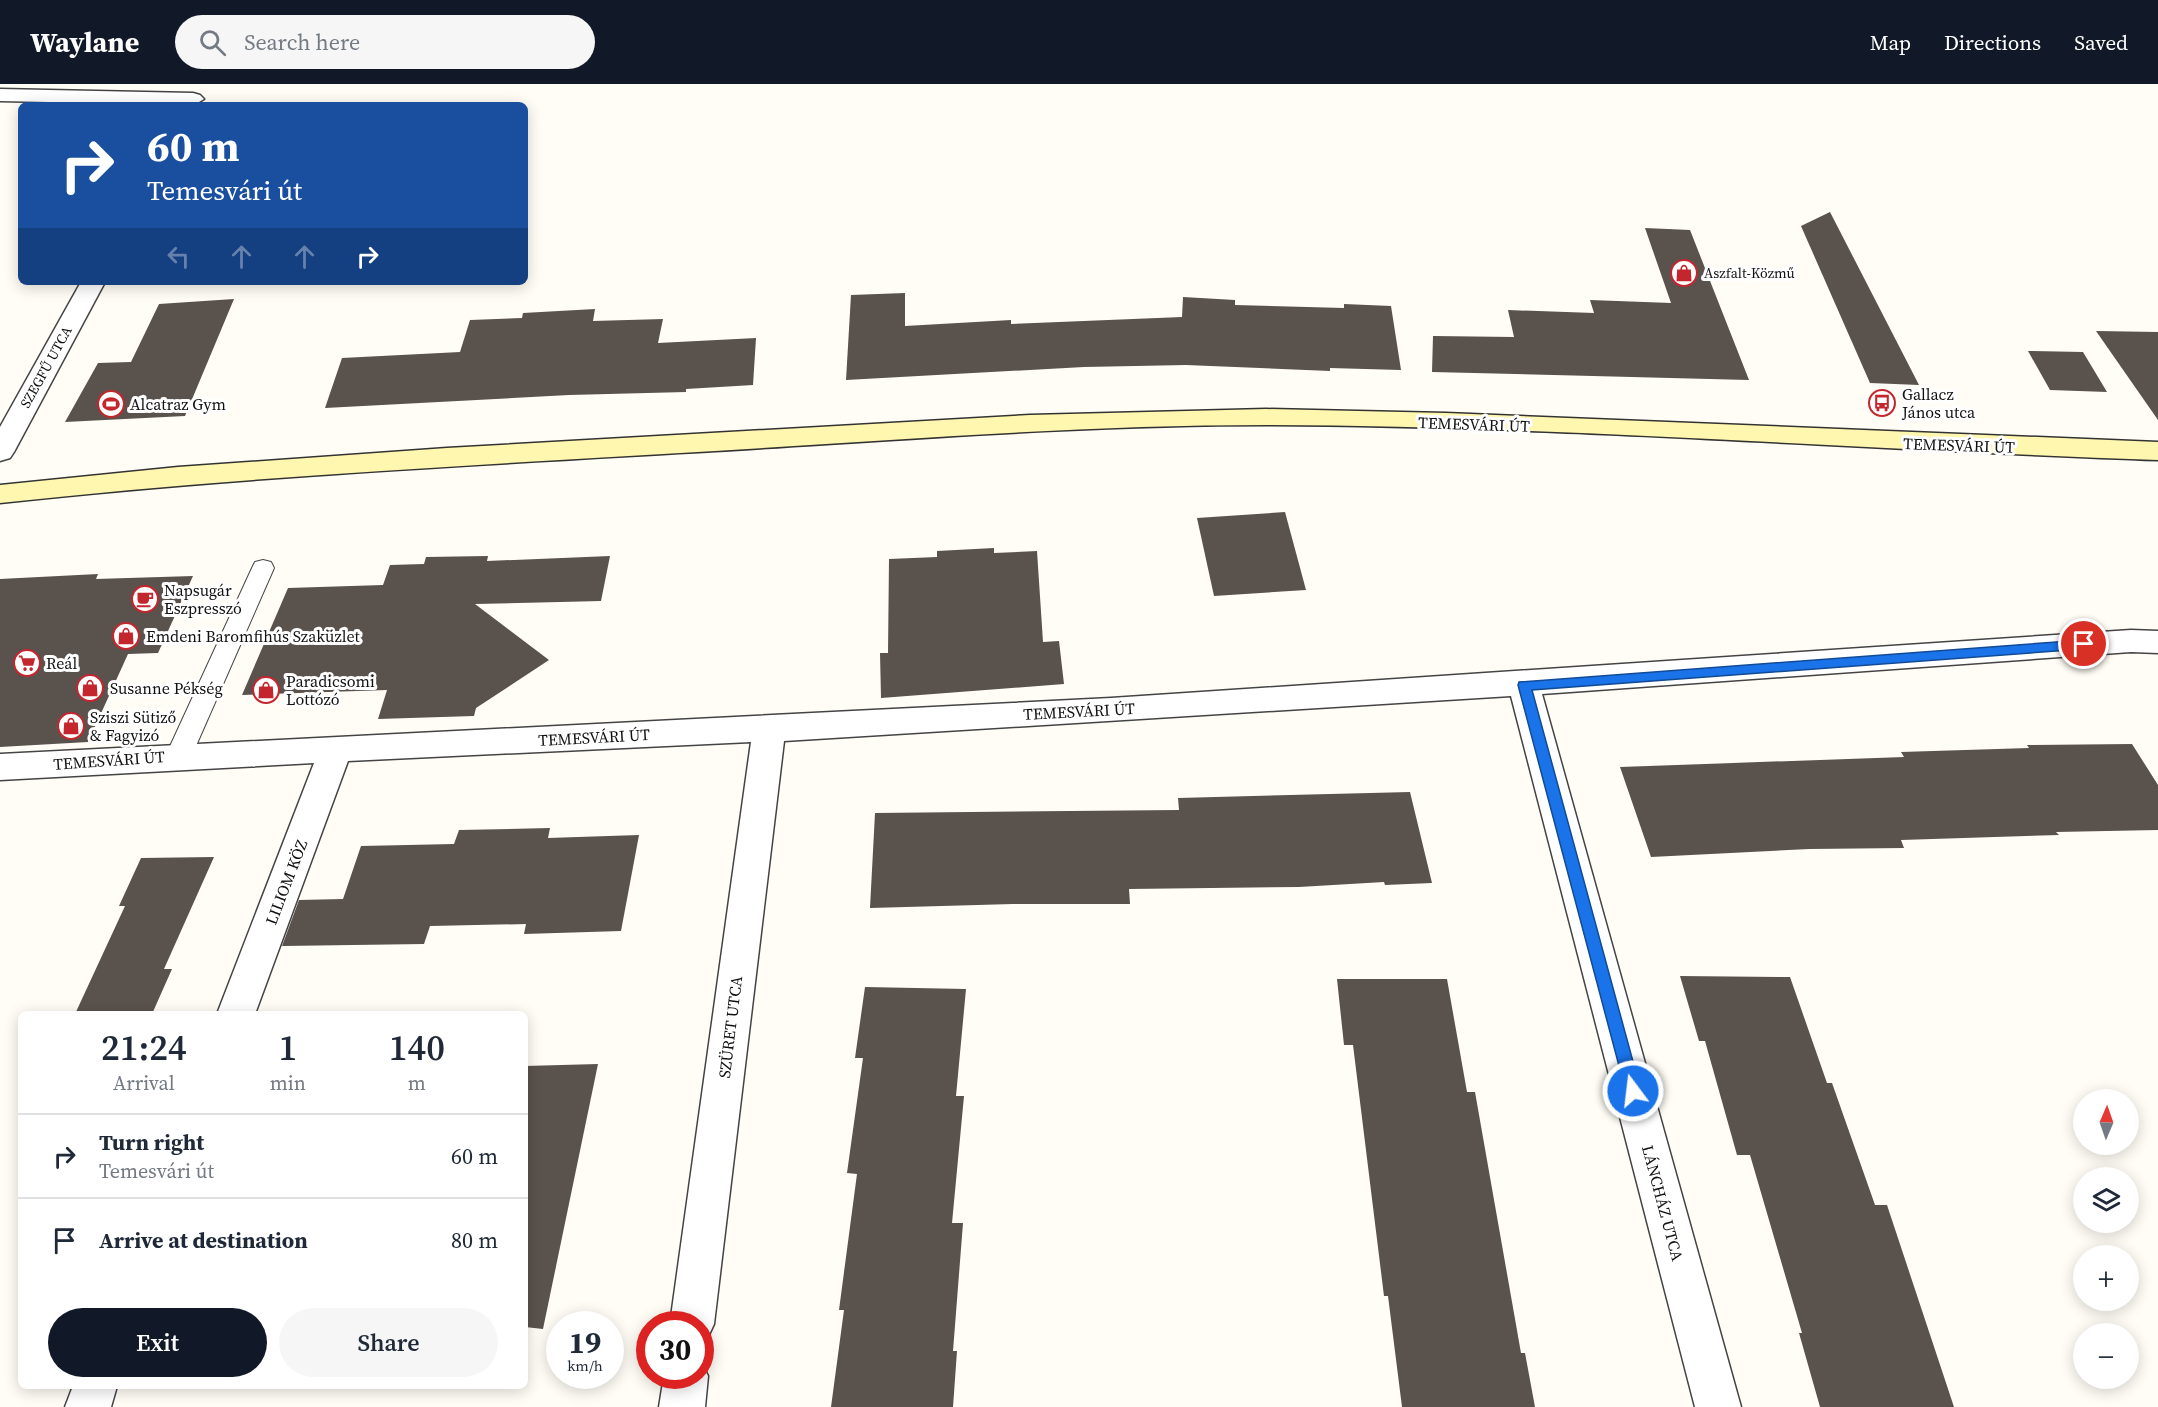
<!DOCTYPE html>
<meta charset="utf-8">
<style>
body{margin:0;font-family:"Source Serif 4",serif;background:#f6f6f7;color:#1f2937;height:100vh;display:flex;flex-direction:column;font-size:22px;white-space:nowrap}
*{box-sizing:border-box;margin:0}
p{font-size:20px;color:#747a83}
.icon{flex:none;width:33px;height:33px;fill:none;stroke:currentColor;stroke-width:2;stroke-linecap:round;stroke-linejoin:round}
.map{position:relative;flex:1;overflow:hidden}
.sheet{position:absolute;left:18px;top:927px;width:510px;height:378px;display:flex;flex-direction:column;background:#fff;border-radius:9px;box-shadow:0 3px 15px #0003}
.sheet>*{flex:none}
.guide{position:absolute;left:18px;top:18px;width:510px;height:183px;border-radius:9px;box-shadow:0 3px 15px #0003;background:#1a4fa0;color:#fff;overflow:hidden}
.needle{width:39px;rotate:2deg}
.controls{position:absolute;left:2073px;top:1005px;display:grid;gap:12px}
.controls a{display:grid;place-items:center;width:66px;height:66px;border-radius:50%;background:#fff;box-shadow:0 3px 15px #0003;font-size:30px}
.speed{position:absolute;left:546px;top:1227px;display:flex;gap:12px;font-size:30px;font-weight:700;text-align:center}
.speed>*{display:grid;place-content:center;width:78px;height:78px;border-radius:50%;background:#fff;box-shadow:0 3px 15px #0003;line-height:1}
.speed small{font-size:15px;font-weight:400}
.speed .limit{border:9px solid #d22;background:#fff;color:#111}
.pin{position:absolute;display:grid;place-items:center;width:51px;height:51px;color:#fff;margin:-26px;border:3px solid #fff;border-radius:50%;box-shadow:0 2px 6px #0007}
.me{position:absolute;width:66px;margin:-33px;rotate:345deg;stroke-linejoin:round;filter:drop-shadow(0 0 4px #0008)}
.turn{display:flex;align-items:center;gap:21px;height:126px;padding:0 30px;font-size:27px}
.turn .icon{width:78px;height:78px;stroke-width:2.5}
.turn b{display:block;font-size:42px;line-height:51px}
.lanes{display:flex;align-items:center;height:57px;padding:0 30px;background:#0003;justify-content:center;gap:30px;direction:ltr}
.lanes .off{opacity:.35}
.eta{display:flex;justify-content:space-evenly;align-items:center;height:102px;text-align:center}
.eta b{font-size:36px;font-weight:600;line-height:42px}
.action{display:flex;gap:12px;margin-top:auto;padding:12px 30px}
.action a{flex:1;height:69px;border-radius:36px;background:#111827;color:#fff;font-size:24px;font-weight:600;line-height:69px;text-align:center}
.action a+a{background:#f6f6f7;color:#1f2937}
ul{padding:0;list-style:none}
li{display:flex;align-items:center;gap:18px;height:84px;padding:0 30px;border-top:2px solid #e0e1e3}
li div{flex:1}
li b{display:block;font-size:22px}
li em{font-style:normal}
header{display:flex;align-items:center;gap:36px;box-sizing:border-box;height:84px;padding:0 30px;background:#111827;color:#fff}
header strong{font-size:28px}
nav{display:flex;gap:33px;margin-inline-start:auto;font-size:21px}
.search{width:420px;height:54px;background:#f6f6f7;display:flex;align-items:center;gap:15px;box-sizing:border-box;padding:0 21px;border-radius:33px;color:#747a83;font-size:22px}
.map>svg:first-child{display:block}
.building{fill:#5a524d}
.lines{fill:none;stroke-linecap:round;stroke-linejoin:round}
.lane-casing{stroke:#444;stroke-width:2}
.street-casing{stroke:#444;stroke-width:3}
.secondary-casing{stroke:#333;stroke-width:3}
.lane{fill:#fff;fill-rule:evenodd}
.street{fill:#fff;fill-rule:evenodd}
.secondary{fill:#fff6b0;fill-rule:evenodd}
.route{fill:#1a73e8;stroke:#114b97;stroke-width:1.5}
.labels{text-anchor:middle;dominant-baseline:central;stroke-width:6;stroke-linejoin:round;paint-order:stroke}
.far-poi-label{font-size:14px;fill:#111;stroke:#fff;text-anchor:start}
.far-street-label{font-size:14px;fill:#111;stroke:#fff}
.poi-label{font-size:16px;fill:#111;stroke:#fff;text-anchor:start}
.street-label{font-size:16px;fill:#111;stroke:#fff}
</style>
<header>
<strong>Waylane</strong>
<div class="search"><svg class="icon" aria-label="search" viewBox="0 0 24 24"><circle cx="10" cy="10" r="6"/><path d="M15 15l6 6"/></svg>Search here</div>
<nav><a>Map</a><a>Directions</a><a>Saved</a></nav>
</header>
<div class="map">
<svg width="2158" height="1323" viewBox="0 0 2158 1323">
<rect width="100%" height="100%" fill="#fffdf5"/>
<g class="building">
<path d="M1830 128 1883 231 1919 301 1870 299 1801 142Z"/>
<path d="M1645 144 1690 146 1749 296 1432 288 1433 252 1514 253 1508 226 1594 229 1590 216 1671 219Z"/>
<path d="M905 209V242L1011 236V240L1182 233 1183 213 1235 216V221L1344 224V220L1391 222 1401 286 1330 284V287L1186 281 1084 283 846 296 851 211Z"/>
<path d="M234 215 185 332 65 338 98 279 131 278 159 220Z"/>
<path d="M595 225 593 237 663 235 658 259 756 254 753 301 686 305V308L569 311 325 324 342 274 460 268 470 236 522 234 523 229Z"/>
<path d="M2096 247 2158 248V336Z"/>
<path d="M2028 267 2083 268 2107 308 2050 306Z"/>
<path d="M1285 428 1306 506 1214 512 1197 434Z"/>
<path d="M994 464V469L1037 467 1043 558 1059 557 1064 600 881 614 880 569H888L889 475 937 473V467Z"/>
<path d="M488 472 487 477 610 472 601 517 475 520 549 576 476 624 474 632 378 635 387 606 242 611 288 504 383 501 390 481 424 480 426 473Z"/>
<path d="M98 490 96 495 193 492 158 569 128 570 88 658 0 663V495Z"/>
<path d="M2132 660 2158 701V746L2056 748 2059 751 1901 756 1904 764 1809 765 1651 773 1620 683 1904 673 1901 668 2029 664 2027 661Z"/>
<path d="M1410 708 1432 799 1385 801 1384 798 1299 803 1129 805 1130 820H1013L870 824 875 729 1179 726 1178 714Z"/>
<path d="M550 744 548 754 639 751 621 847 524 850 526 840 430 842 424 860 282 862 299 816 343 815 361 762 454 760 459 746Z"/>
<path d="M214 773 164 885H172L152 930H75L125 822H119L141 774Z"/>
<path d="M1680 892 1790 893 1827 999H1832L1875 1121H1887L1954 1323H1820L1799 1249H1802L1750 1071H1737L1705 957H1699Z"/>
<path d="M1337 895H1447L1467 1008H1475L1521 1269H1525L1535 1323H1402L1388 1212H1384L1353 961H1344Z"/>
<path d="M865 903 966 905 956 1012H964L952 1139H963L953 1267H957L953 1323H831L844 1226H839L857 1090 847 1089 863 974H855Z"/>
<path d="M598 980 543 1245 525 1243V982Z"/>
</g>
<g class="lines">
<defs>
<path id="lane" d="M263 476 271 478 274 484 192 671 188 678 179 681 170 678 166 671 252 484 255 478Z"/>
<g id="street">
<path d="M0 5 193 9 200 11 204 15 194 21 0 17Z"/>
<path d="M81 198H105L14 368 10 374 0 377V343Z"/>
<path d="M2131 546 2158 547V569L2131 568 1542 610 1741 1323H1695L1511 612 784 657 714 1240 707 1255 700 1258V1240H670L751 658 348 677 255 930H217L314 679 0 696V670L1111 614Z"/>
<path d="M700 1276 708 1292 705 1323H659L664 1292H700Z"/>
<path d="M73 1302H117L111 1323H65Z"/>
</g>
<path id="secondary" d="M1266 325 1446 329 2158 358V376C1862 366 1565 342 1268 341 1083 341 899 356 715 367 476 381 238 393 0 419V401L178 383 447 364 1030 331Z"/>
</defs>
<use href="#lane" class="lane-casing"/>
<use href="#street" class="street-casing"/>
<use href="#secondary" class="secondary-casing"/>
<use href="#lane" class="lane"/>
<use href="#street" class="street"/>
<use href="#secondary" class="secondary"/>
</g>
<path class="route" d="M2084 556 2090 560 2084 565 1532 606 1641 1007 1639 1012 1633 1015 1627 1012 1518 601 1519 598Z"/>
<defs>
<symbol id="shop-ring" viewBox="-11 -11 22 22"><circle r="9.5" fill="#fff" stroke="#c4262e" stroke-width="1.5"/><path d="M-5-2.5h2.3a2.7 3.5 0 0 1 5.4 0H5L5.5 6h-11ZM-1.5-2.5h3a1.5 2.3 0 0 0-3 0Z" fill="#c4262e"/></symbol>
<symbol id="bus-ring" viewBox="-11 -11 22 22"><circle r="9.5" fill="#fff" stroke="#c4262e" stroke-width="1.5"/><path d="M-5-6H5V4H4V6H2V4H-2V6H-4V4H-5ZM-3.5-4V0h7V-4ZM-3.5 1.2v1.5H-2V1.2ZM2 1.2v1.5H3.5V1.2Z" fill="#c4262e"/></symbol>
<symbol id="stadium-ring" viewBox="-11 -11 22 22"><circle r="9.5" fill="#fff" stroke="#c4262e" stroke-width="1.5"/><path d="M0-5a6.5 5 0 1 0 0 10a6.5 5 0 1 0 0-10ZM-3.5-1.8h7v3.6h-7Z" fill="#c4262e"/></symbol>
<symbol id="cafe-ring" viewBox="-11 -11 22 22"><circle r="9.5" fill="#fff" stroke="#c4262e" stroke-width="1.5"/><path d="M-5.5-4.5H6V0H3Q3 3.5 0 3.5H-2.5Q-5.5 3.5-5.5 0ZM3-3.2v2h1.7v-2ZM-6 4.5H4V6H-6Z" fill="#c4262e"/></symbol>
<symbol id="supermarket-ring" viewBox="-11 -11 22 22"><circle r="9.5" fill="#fff" stroke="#c4262e" stroke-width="1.5"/><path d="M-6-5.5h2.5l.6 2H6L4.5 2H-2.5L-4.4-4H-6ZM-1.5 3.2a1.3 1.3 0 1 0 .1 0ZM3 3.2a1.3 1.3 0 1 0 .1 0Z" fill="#c4262e"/></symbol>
</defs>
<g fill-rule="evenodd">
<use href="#shop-ring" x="1669" y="174" width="30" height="30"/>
<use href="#bus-ring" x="1867" y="304" width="30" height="30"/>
<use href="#stadium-ring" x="96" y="305" width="30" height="30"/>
<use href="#cafe-ring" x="130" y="500" width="30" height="30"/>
<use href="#shop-ring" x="111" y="537" width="30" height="30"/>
<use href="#supermarket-ring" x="12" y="564" width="30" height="30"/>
<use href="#shop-ring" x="75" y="589" width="30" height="30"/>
<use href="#shop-ring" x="251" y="591" width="30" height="30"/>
<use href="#shop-ring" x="56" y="627" width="30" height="30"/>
</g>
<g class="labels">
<g class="far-poi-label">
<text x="1704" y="189">Aszfalt-Közmű</text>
</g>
<g class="far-street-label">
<text transform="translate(46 283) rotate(-61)">SZEGFŰ UTCA</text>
</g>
<g class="poi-label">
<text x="1902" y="310">Gallacz<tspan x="1902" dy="18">János utca</tspan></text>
<text x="130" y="320">Alcatraz Gym</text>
<text x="164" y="506">Napsugár<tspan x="164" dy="18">Eszpresszó</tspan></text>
<text x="146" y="552">Emdeni Baromfihús Szaküzlet</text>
<text x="46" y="579">Reál</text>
<text x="286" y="597">Paradicsomi<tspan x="286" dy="18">Lottózó</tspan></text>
<text x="110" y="604">Susanne Pékség</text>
<text x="90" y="633">Sziszi Sütiző<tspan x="90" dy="18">&amp; Fagyizó</tspan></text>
</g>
<g class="street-label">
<text transform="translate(1474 340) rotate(2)">TEMESVÁRI ÚT</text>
<text transform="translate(1959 361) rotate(2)">TEMESVÁRI ÚT</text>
<text transform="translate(1079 627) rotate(-3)">TEMESVÁRI ÚT</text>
<text transform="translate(594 653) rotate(-3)">TEMESVÁRI ÚT</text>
<text transform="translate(109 676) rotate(-4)">TEMESVÁRI ÚT</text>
<text transform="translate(286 798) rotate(-69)">LILIOM KÖZ</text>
<text transform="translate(730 943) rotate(-83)">SZÜRET UTCA</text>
<text transform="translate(1663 1119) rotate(75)">LÁNCHÁZ UTCA</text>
</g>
</g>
</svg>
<div class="controls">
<a><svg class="needle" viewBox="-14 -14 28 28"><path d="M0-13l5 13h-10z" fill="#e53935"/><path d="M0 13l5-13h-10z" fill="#747a83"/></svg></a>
<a><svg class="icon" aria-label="layers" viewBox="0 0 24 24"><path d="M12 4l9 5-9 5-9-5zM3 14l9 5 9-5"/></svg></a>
<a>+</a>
<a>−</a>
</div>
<div class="speed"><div>19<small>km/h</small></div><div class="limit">30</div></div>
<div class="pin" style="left:2084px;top:560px;background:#d93025"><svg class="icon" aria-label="arrive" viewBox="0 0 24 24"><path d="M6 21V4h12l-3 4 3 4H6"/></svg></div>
<svg class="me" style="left:1633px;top:1007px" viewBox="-20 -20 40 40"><circle r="17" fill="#1a73e8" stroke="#fff" stroke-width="3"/><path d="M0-11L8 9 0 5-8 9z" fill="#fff"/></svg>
<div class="guide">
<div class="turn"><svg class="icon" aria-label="right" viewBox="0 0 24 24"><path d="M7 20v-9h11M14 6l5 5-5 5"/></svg><div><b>60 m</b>Temesvári út</div></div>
<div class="lanes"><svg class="icon off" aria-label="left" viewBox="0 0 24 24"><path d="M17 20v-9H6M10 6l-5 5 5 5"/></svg><svg class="icon off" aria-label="ahead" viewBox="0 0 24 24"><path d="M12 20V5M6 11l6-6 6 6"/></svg><svg class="icon off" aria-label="ahead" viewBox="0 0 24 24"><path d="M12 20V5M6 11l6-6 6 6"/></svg><svg class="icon" aria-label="right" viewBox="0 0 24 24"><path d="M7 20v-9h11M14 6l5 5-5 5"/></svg></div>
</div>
<section class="sheet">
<div class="eta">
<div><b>21:24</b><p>Arrival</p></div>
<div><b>1</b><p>min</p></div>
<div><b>140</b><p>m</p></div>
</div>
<ul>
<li><svg class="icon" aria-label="right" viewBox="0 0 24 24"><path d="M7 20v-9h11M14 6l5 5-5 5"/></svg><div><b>Turn right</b><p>Temesvári út</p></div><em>60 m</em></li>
<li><svg class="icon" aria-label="arrive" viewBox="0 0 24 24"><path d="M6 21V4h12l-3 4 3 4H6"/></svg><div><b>Arrive at destination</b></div><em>80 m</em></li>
</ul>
<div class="action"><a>Exit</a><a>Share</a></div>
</section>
</div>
